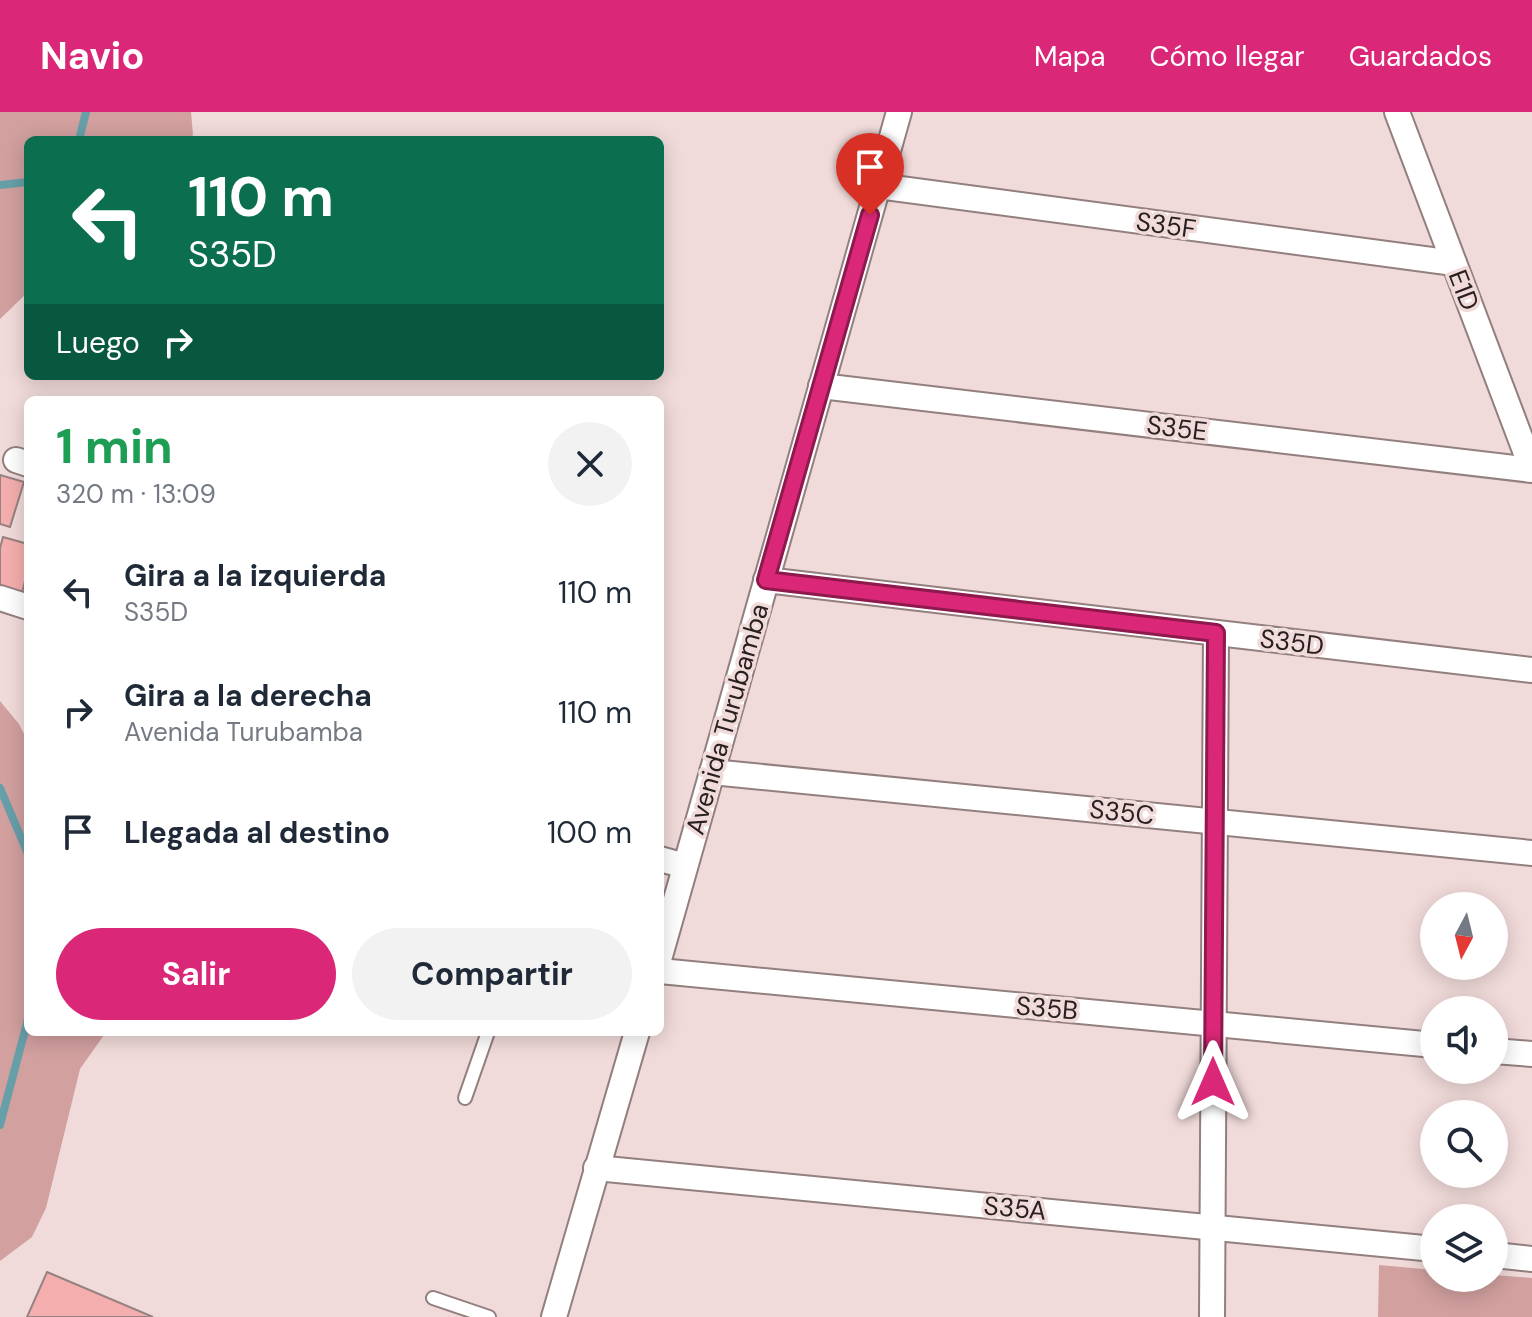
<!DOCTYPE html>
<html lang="es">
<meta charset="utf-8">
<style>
body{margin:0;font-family:"DM Sans",sans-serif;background:#f2f2f3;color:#1f2937;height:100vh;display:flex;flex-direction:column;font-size:30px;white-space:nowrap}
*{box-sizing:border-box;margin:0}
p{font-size:26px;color:#747a83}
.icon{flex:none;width:44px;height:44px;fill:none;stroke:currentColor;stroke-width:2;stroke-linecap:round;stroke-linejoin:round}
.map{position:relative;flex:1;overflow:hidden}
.details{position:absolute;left:24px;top:284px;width:640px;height:640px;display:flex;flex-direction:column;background:#fff;border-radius:12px;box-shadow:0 4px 20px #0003}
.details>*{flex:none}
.top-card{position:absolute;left:24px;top:24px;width:640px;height:244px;border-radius:12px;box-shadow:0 4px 20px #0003;background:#0b6e4f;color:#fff;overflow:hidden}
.needle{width:52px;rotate:187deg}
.buttons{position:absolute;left:1420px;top:780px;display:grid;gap:16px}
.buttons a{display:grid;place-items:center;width:88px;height:88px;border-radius:50%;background:#fff;box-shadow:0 4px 20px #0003;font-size:40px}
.pin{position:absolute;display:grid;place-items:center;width:68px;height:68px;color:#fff;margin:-82px -34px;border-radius:50% 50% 50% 0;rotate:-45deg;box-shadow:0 0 8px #0007}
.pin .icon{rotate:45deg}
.me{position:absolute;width:88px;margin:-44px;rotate:0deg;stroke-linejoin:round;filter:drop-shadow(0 0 6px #0008)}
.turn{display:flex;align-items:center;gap:28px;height:168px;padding:0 32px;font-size:36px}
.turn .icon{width:104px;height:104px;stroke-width:2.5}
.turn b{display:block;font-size:56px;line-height:68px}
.then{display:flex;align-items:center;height:76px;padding:0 32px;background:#0003;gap:16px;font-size:30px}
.round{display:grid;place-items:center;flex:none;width:84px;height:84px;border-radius:42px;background:#f2f2f3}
.head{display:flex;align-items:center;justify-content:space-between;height:136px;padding:0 32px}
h1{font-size:48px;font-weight:700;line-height:60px;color:#1e9e55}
.button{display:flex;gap:16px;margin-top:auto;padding:16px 32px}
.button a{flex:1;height:92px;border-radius:48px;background:#db2777;color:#fff;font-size:32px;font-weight:700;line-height:92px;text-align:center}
.button a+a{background:#f2f2f3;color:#1f2937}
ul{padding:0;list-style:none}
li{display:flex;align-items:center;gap:24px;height:120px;padding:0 32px}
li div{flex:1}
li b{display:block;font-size:30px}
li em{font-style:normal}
header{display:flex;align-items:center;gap:48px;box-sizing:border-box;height:112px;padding:0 40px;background:#db2777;color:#fff}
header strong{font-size:38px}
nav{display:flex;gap:44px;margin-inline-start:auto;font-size:28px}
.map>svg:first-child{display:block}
.green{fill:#d1a09f}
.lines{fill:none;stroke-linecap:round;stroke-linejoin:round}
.stream{stroke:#679fa8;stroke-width:8}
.building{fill:#f4aead;stroke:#968281;stroke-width:2}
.lane-casing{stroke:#927f7e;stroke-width:16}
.street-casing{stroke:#927f7e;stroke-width:28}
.lane{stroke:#fff;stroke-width:12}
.street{stroke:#fff;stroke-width:24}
.route-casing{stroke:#8e194d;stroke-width:20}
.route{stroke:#db2777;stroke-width:14}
.labels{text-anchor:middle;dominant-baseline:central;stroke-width:7;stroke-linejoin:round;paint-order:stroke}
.street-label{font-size:26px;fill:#282020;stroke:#f1dbda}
</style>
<header>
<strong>Navio</strong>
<nav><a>Mapa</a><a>Cómo llegar</a><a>Guardados</a></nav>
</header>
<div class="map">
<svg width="1532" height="1205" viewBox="0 0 1532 1205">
<rect width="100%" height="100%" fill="#f1dbda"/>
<g class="green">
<path d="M0 0H191L193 23 188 28H28V180L0 207Z"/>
<path d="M0 589 19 612 28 630V920H106L80 957 46 1096 32 1125 0 1149Z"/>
<path d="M1379 1153 1434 1158V1166H1494V1163L1532 1166V1205H1378Z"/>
</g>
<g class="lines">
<g class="stream">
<path d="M79 28 86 0"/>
<path d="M0 73 28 70"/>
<path d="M0 676 28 742"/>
<path d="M0 1013 28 907"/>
</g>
</g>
<g class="building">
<path d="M0 363 24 370 10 415 0 412Z"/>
<path d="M3 425 28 432V457L21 485 0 479V436Z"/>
<path d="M47 1160 153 1205H27Z"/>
</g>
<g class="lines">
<defs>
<g id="lane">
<path d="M465 986 488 920"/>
<path d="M433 1186 489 1205"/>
</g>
<g id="street">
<path d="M1397 0 1532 357"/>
<path d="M878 74 1454 151"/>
<path d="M821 274 1532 358"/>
<path d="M16 348 28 352"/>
<path d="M766 468 1532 558"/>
<path d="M0 486 28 495"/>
<path d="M712 660 1532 741"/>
<path d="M660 747 685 754"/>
<path d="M660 844 899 0"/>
<path d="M660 859 1434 933"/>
<path d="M1494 939 1532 942"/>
<path d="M596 1056 1434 1137"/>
<path d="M1494 1143 1532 1147"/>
<path d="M554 1205 637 920"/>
<path d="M1212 1205 1216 521"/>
</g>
</defs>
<use href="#lane" class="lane-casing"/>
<use href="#street" class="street-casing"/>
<use href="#lane" class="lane"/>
<use href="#street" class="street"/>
</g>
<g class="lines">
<defs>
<path id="route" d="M870 103 766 468 1216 521 1213 970"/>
</defs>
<use href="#route" class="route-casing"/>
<use href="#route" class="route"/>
</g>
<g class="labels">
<g class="street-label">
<text transform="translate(1166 113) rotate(8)">S35F</text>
<text transform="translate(1464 178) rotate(69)">E1D</text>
<text transform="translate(1177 316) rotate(7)">S35E</text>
<text transform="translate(1292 530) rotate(7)">S35D</text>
<text transform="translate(727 607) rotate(-74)">Avenida Turubamba</text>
<text transform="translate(1122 700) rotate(6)">S35C</text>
<text transform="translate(1047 896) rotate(5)">S35B</text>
<text transform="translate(1015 1096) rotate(5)">S35A</text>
</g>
</g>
</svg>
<div class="buttons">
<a><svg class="needle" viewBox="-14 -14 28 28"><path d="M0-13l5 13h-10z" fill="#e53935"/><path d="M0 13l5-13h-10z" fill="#747a83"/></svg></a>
<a><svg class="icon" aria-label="sound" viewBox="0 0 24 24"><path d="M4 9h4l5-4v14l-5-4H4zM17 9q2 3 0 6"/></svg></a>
<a><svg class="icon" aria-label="search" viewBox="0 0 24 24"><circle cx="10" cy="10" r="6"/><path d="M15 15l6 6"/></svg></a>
<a><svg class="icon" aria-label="layers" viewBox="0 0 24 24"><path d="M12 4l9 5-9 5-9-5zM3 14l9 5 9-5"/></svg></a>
</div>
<div class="pin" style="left:870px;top:103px;background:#d93025"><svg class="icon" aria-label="arrive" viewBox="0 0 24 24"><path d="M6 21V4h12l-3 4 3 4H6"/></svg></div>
<svg class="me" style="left:1213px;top:970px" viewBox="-20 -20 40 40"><path d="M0-17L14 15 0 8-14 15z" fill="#db2777" stroke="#fff" stroke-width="4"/></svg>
<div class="top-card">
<div class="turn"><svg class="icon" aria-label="left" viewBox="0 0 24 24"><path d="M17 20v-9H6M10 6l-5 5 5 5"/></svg><div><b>110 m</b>S35D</div></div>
<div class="then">Luego<svg class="icon" aria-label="right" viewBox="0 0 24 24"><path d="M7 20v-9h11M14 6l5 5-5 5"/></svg></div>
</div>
<section class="details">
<div class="head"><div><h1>1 min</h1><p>320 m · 13:09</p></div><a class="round"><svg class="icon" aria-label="close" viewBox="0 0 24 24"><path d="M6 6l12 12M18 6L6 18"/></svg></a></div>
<ul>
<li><svg class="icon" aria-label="left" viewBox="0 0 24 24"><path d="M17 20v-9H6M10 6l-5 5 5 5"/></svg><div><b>Gira a la izquierda</b><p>S35D</p></div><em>110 m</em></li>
<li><svg class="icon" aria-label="right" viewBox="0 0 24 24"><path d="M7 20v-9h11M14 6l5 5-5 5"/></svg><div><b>Gira a la derecha</b><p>Avenida Turubamba</p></div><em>110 m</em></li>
<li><svg class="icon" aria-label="arrive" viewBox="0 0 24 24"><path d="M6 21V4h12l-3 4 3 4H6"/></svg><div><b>Llegada al destino</b></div><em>100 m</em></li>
</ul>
<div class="button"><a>Salir</a><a>Compartir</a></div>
</section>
</div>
